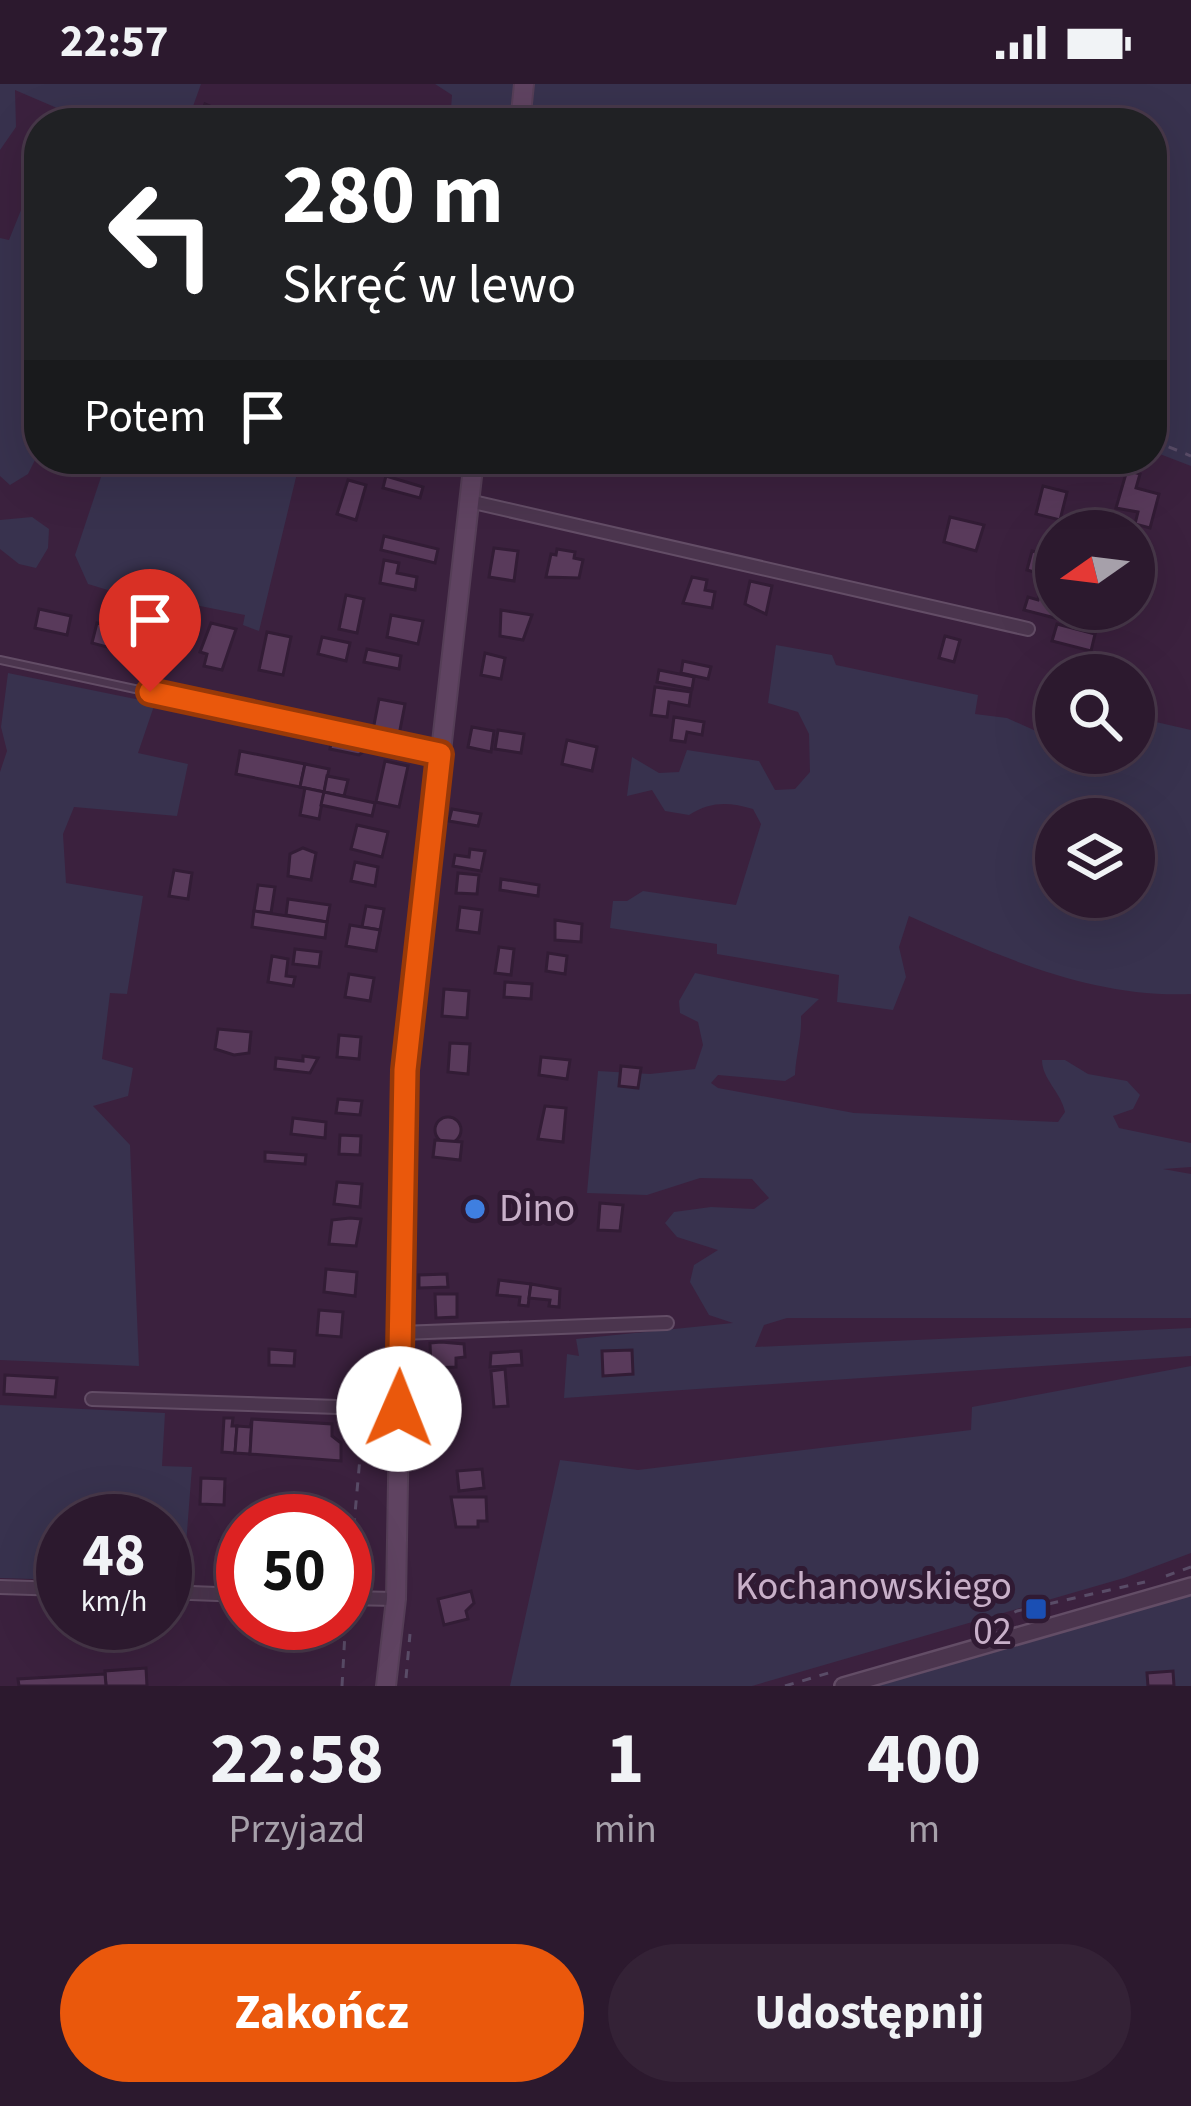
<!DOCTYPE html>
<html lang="pl">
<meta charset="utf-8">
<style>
body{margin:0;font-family:"Source Sans 3",sans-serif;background:#342236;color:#f1f3f6;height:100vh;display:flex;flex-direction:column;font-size:45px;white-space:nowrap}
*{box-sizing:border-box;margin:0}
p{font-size:39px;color:#a6a0aa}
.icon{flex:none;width:66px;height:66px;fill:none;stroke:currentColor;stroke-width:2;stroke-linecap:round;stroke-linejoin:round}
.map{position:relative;height:1602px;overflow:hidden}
.sheet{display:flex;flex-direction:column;background:#2c192e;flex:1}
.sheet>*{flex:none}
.banner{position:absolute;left:24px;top:24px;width:1143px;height:366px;border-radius:48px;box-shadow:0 12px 48px #0002,0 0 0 3px #48384a;background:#202124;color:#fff;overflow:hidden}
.needle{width:78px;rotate:256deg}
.controls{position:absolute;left:1035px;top:426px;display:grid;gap:24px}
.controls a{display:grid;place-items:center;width:120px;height:120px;border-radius:50%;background:#2c192e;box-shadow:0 12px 48px #0002,0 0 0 3px #48384a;font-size:60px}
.speed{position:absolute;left:36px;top:1410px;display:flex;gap:24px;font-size:60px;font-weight:700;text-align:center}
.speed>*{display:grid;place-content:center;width:156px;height:156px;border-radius:50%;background:#2c192e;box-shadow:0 12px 48px #0002,0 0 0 3px #48384a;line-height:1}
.speed small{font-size:30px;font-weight:400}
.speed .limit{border:18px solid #d22;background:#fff;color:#111}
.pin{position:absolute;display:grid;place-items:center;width:102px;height:102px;color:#fff;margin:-123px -51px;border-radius:50% 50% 50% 0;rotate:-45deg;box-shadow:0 0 12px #0007}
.pin .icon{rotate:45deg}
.me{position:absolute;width:132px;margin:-66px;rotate:1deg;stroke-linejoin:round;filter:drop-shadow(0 0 9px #0008)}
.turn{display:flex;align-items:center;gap:42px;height:252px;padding:0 60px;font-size:54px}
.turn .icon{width:156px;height:156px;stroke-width:2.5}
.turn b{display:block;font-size:84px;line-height:102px}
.then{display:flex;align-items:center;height:114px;padding:0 60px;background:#0003;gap:24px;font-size:45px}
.eta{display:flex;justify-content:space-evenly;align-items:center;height:204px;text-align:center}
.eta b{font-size:72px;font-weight:700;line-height:84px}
.button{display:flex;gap:24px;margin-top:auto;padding:24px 60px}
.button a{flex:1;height:138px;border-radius:72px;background:#ea580c;color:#fff;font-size:48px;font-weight:700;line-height:138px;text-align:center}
.button a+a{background:#342236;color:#f1f3f6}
.status{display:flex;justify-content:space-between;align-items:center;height:84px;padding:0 60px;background:#2c192e;direction:ltr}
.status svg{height:33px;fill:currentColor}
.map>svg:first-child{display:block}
.green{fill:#38324e;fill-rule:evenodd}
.building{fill:#593a5b;stroke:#321c35;stroke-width:3}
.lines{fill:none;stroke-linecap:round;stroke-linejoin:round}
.service-casing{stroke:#634d66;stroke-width:10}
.minor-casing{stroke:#634d66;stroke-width:16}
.tertiary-casing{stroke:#634d66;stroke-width:20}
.secondary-casing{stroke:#553e57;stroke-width:22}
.path{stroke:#594c67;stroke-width:3;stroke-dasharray:9 9;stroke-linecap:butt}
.service{stroke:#4b354e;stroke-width:6}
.minor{stroke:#4b354e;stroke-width:12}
.tertiary{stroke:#4b354e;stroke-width:15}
.secondary{stroke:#5f4361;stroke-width:18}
.route-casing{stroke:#983908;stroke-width:30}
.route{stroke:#ea580c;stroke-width:21}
.shop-dot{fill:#3f7fe0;stroke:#301a33;stroke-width:4.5}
.transit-dot{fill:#1a4fb4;stroke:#301a33;stroke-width:4.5}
.labels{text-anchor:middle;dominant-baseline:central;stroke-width:10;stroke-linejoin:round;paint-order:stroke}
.poi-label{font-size:39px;fill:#c8b0c9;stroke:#301a33;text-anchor:start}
</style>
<div class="status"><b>22:57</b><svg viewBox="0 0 49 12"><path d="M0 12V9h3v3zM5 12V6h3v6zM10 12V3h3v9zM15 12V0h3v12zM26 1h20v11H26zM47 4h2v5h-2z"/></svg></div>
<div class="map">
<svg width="1191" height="1602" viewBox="0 0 1191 1602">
<rect width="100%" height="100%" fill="#3b213e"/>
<g class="green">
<path d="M0 0H201L187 39H92L15 6 16 43 0 66Z"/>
<path d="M435 0H1191V382L1152 367V39H450L452 11Z"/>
<path d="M21 126 39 129V368L28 390 10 401 0 392V154L9 156Z"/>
<path d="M107 375H339L337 382 298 385 259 547 243 541 245 531 195 521 183 529 88 500 75 471Z"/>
<path d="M32 433 49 445 48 464 36 484 19 480 0 465V436Z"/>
<path d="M776 561 832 571 836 581 978 611 975 630 1007 634 1056 656V669H1134V633L1191 646V910C1090 914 999 872 909 832L899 863 906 893 893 926 837 918 839 891 717 870V860L610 844 613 817H627L643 807 736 821 761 740 753 725C729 718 711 717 689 731L665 727 652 706 627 712 632 673 659 689 679 688 687 666 759 677 775 706 795 705 810 688 809 650 798 628 768 619ZM1134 735V813H1056V735Z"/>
<path d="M8 589 155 619 138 669 188 680 177 732 74 723 63 750 66 799 143 812 127 910 110 909 102 975 133 984 128 1012 93 1022 130 1061 139 1282 0 1276V688L7 667 1 643Z"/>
<path d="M695 889 819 915 801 932C802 954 796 969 795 991L785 997 718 991 711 999 718 1004 854 1029 1058 1038 1065 1028C1061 1008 1042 995 1042 976H1065L1088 990 1127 997 1140 1011 1133 1025 1113 1032 1119 1044 1191 1059V1083L1163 1085 1191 1090V1234H787L764 1241 755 1263 1191 1244V1272L564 1314 567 1270 579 1272 576 1255 733 1239 709 1231 690 1198 694 1181 718 1166 677 1153 665 1139 674 1128 711 1123 754 1125 769 1114 752 1095 700 1094 647 1111 587 1109 598 987 650 990 695 985 703 961 698 938 680 929 679 917Z"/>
<path d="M1191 1282V1469L1124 1494 752 1602H510L560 1376 638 1386 971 1346 972 1323Z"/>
<path d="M0 1321 165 1329 162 1382 192 1383 183 1500H165V1437H63V1496L0 1494Z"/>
<path d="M1191 1505V1602H847Z"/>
</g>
<g class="building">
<path d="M205 20 244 37 243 39H196Z"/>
<path d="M1127 386 1140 390 1136 404 1159 410 1150 444 1135 440 1138 428 1116 424Z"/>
<path d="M386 392 423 403 420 414 383 404Z"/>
<path d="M348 396 366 401 356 436 337 430Z"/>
<path d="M1043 402 1067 408 1060 436 1036 430Z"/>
<path d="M950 433 984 441 976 467 944 458Z"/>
<path d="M384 452 438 465 435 479 381 466Z"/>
<path d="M494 464 518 467 514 497 489 493Z"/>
<path d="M557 465 575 468 574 474 583 476 579 494 546 493 551 470 556 471Z"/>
<path d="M1032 467 1050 472 1044 491 1027 486Z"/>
<path d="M384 476 399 479 397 489 417 493 415 506 380 499Z"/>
<path d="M692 493 707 496 705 506 715 508 712 524 683 519Z"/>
<path d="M750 497 772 502 766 530 745 520Z"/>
<path d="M1041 506 1056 510 1055 534 1024 526 1028 513 1038 516Z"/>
<path d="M346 511 364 515 357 549 339 545Z"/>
<path d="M39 525 71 532 67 551 35 544Z"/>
<path d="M501 526 532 531 523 556 500 552Z"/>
<path d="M391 531 423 537 418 560 387 553Z"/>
<path d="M107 535 124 539 118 566 92 559 97 539 105 541Z"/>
<path d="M211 539 236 545 222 586 204 582 207 570 200 568Z"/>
<path d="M1057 540 1095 550 1091 567 1052 557Z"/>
<path d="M267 548 291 553 283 591 259 586Z"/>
<path d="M945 552 960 556 954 578 939 574Z"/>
<path d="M322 553 350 559 346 577 318 570Z"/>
<path d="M367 565 401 572 399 585 364 578Z"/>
<path d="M485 569 505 574 501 595 481 591Z"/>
<path d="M683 577 711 583 708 595 681 589Z"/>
<path d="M659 586 694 593 692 605 657 598Z"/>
<path d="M655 603 691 608 689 622 669 618 667 633 651 631Z"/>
<path d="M379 615 405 620 399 651 373 646Z"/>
<path d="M674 633 704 638 702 651 687 648 685 658 671 656Z"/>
<path d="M472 643 494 647 491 668 468 663Z"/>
<path d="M498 646 524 650 521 669 495 665Z"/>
<path d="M332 653 361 659 364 667 359 671 330 665Z"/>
<path d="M567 656 597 663 592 687 562 680Z"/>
<path d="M240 667 305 680 300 703 236 690Z"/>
<path d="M385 677 408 682 399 723 376 718Z"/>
<path d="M305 680 329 685 324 708 300 703Z"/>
<path d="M327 692 348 696 344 712 324 708Z"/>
<path d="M305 704 324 708 319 735 300 731Z"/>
<path d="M324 708 375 719 372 732 321 721Z"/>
<path d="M452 725 481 730 478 742 449 737Z"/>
<path d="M357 741 388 748 382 773 351 765Z"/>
<path d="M303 764 316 769 311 796 288 792 290 770Z"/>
<path d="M470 765 485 767 481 787 453 782 455 771 469 773Z"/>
<path d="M355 778 378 783 375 802 351 797Z"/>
<path d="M174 786 192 789 188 815 169 812Z"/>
<path d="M458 789 479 791 477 810 456 809Z"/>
<path d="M501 795 539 801 538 812 500 806Z"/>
<path d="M258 801 275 803 271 829 254 827Z"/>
<path d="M288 815 330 821 327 838 286 831Z"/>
<path d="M366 822 384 825 380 846 362 843Z"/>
<path d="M460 823 482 826 479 849 457 846Z"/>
<path d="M254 827 327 838 325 854 252 843Z"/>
<path d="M555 836 582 840 581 858 555 856Z"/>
<path d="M350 841 380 846 376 867 346 862Z"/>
<path d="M499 863 514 865 511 891 495 889Z"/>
<path d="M295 865 321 868 319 883 293 880Z"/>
<path d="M548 869 567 872 565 890 546 887Z"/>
<path d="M272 872 288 875 286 892 295 893 293 902 268 898Z"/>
<path d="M349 890 374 894 370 917 345 913Z"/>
<path d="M505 898 532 900 531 915 504 913Z"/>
<path d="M444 905 469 907 467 934 442 932Z"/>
<path d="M218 945 251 948 249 969 234 971 215 965Z"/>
<path d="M339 951 361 953 359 975 337 973Z"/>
<path d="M450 959 470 960 468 990 448 988Z"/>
<path d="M303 972 318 974 310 989 275 985 276 974 303 977Z"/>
<path d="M541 973 570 976 567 995 539 991Z"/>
<path d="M621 982 641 984 638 1004 619 1002Z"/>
<path d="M338 1015 362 1017 360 1031 336 1029Z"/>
<path d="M545 1022 566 1024 563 1058 538 1055Z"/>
<circle cx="448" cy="1046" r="13"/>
<path d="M293 1034 326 1038 325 1054 291 1050Z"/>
<path d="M340 1051 361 1052 360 1071 339 1070Z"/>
<path d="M435 1056 462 1058 460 1076 433 1073Z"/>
<path d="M265 1068 306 1071 305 1080 265 1077Z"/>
<path d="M337 1098 362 1100 360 1123 334 1120Z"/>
<path d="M600 1119 623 1121 620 1147 598 1146Z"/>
<path d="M350 1134 361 1135 356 1162 329 1160 332 1136Z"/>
<path d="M326 1185 357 1188 355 1212 324 1208Z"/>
<path d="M447 1190 448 1203 419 1204V1191Z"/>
<path d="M499 1196 531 1200 528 1222 519 1221 520 1213 497 1211Z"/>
<path d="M531 1200 560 1205 559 1223 549 1222 550 1216 529 1214Z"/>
<path d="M435 1210H457V1233L436 1234Z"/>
<path d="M319 1226 343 1228 341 1253 317 1251Z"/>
<path d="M441 1258 464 1260 465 1273 456 1274V1283L431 1284 430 1259Z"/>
<path d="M269 1265 295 1267 294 1282 269 1281Z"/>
<path d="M632 1266 633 1290 603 1292 602 1267Z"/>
<path d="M521 1267 522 1281 490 1283 491 1269Z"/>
<path d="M505 1285 508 1322 494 1323 491 1287Z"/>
<path d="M5 1291 57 1294 55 1313 4 1310Z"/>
<path d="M453 1309 454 1335 430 1336 429 1310Z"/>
<path d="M224 1334H233L232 1342H237L235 1369 222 1368Z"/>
<path d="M252 1335 250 1370 235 1369 237 1342 250 1343Z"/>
<path d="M252 1335 332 1340V1352L341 1359V1377L250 1370Z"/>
<path d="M482 1385 484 1404 459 1407 457 1387Z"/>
<path d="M201 1394 225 1395 224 1421 200 1420Z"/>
<path d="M451 1413H486L487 1437H478V1443H456Z"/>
<path d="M220 1457 243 1459V1499L218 1497Z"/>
<path d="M471 1507 474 1519 466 1527 468 1535 444 1541 438 1515Z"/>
<path d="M291 1539H324L321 1551 291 1548Z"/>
<path d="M146 1584 147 1602H106L105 1587Z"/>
<path d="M1173 1587 1174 1602H1148L1147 1589Z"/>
<path d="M105 1590 106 1602H19L18 1595Z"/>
</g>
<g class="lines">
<defs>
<path id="service" d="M0 576 437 670"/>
<g id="minor">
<path d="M469 417 1028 545"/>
<path d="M400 1249 667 1239"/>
<path d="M92 1315 399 1325"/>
<path d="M0 1503 63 1505"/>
<path d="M165 1508 243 1511"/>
<path d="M345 1514 396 1515"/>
</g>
<path id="tertiary" d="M843 1602 1191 1502"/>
<g id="secondary">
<path d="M520 39 524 0"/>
<path d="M386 1602 396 1515 405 986 474 375"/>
</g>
</defs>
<use href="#service" class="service-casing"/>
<use href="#minor" class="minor-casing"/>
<use href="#tertiary" class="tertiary-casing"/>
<use href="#secondary" class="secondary-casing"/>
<g class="path">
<path d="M1152 356 1191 372"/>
<path d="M1166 1492 1191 1483"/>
<path d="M349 1497 363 1340"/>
<path d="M982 1544 1017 1527 1145 1498"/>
<path d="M406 1594 410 1550"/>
<path d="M342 1602 346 1531"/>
<path d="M785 1602 835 1587"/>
</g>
<use href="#service" class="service"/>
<use href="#minor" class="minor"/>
<use href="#tertiary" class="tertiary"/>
<use href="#secondary" class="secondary"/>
</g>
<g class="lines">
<defs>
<path id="route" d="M150 608 440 670 405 986 399 1325"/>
</defs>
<use href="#route" class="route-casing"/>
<use href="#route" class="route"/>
</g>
<circle class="shop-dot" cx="475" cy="1125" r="12"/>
<rect class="transit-dot" x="1024" y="1513" width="24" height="24" rx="6"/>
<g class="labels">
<g class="poi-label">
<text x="499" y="1125">Dino</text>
<text x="1012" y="1503" text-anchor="end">Kochanowskiego<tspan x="1012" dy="45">02</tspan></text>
</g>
</g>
</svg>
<div class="controls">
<a><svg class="needle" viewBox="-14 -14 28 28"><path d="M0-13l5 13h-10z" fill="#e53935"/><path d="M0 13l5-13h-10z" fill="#a6a0aa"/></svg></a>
<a><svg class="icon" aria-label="search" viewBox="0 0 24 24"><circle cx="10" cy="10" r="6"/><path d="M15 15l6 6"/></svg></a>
<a><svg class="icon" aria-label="layers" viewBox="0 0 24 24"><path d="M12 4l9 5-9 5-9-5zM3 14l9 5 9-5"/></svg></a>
</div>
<div class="speed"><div>48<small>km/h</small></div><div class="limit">50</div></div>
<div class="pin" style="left:150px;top:608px;background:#d93025"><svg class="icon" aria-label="arrive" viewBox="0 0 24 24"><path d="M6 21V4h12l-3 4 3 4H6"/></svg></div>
<svg class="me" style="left:399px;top:1325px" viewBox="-20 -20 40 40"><circle r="19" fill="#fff"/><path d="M0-13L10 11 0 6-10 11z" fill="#ea580c"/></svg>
<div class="banner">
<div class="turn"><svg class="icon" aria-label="left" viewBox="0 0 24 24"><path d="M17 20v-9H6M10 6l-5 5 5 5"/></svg><div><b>280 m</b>Skręć w lewo</div></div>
<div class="then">Potem<svg class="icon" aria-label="arrive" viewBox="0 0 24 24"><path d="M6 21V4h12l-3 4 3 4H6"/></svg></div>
</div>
</div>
<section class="sheet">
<div class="eta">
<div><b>22:58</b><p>Przyjazd</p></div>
<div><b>1</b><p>min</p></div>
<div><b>400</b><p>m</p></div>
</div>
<div class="button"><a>Zakończ</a><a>Udostępnij</a></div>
</section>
